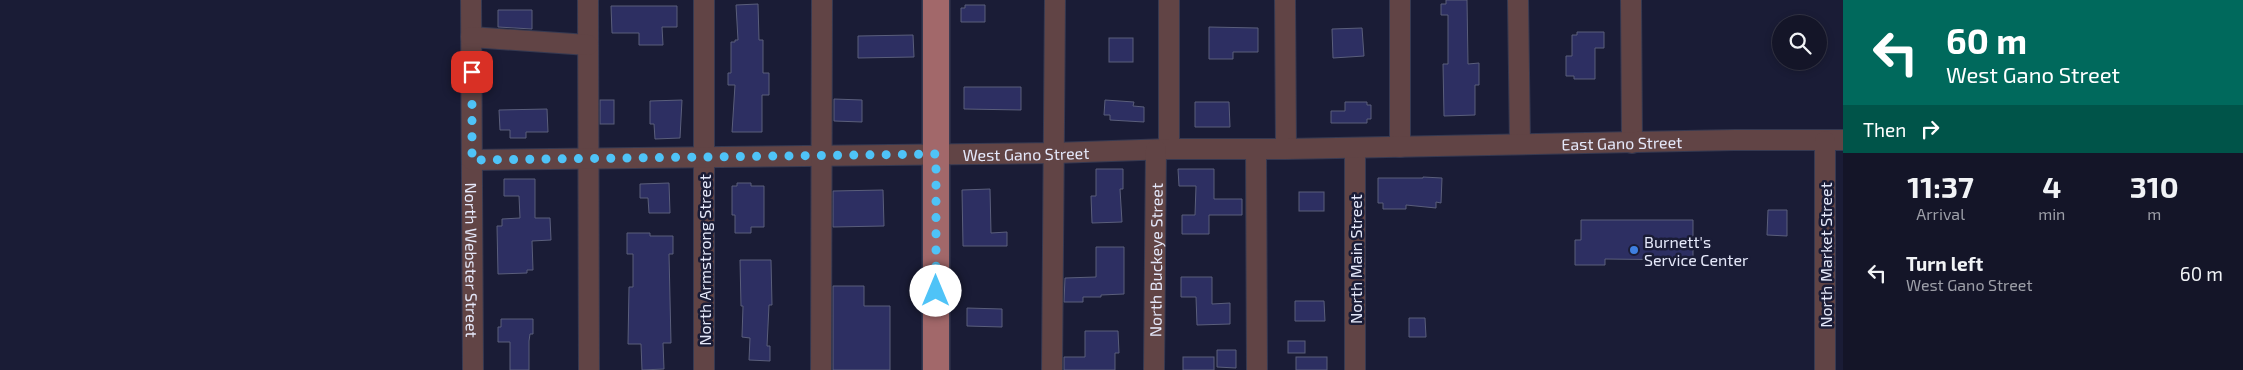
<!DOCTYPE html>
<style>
body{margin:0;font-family:"Exo 2",sans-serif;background:#212234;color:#f1f3f6;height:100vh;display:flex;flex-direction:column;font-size:19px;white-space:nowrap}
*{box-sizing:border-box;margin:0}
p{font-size:16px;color:#9d9fa8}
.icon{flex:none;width:28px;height:28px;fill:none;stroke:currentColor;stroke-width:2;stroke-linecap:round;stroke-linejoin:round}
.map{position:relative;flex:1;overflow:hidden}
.side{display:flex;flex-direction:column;background:#141528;width:400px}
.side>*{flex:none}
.top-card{background:#00695c;color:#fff;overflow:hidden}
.fabs{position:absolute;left:1772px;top:15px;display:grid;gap:10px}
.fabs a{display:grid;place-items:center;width:55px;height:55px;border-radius:50%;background:#141528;box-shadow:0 2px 8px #0003,0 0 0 1px #333445;font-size:25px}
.pin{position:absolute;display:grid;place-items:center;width:42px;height:42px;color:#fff;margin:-21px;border-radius:10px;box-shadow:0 2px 8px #0006}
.me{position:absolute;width:55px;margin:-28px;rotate:0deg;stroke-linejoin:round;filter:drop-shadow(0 0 4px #0008)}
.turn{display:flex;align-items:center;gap:18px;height:105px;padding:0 20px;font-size:22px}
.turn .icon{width:65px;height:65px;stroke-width:2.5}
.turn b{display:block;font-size:35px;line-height:42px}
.then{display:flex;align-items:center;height:48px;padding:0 20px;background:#0003;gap:10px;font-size:19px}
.eta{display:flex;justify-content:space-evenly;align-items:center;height:85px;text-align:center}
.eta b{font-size:30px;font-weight:700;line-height:35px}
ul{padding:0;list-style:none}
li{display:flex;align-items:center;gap:15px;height:70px;padding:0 20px}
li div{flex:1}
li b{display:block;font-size:19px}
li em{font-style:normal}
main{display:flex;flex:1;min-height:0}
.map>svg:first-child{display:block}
.building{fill:#2d2f62;stroke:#5a5e7b}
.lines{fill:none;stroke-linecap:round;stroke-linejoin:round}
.minor-casing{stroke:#363951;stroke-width:22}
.major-casing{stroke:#363951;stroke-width:29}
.minor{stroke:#614445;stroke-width:20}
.major{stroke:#a2686a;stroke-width:26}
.route{stroke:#4fc3f7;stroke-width:9;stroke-dasharray:0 16.2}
.shop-dot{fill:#3f7fe0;stroke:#1a1c36;stroke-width:2}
.labels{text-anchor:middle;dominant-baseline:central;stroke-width:5;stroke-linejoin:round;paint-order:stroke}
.street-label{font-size:16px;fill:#e5e8fa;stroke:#1a1c36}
.poi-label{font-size:16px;fill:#e5e8fa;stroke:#1a1c36;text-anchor:start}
</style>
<main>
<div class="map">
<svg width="1843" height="370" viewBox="0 0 1843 370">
<rect width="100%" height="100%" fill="#1a1c36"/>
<g class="building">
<path d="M1446 0H1467L1468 64 1479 63V85H1475V115L1444 116 1443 64H1448V15H1441V4H1446Z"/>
<path d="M758 4 759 40H763V73H769V95H762V132H732L735 85H728V73H731V42H735V40H738L736 5Z"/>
<path d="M965 5H985V22H961V8H965Z"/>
<path d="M611 6H677V27H662L663 45H639V33H612Z"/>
<path d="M498 10H532V29L498 27Z"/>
<path d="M1209 27 1258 28V52H1233V59H1209Z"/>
<path d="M1362 28 1364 56 1333 58 1332 29Z"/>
<path d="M1577 32H1604V48H1595V79H1574V76H1566V56H1572V35H1577Z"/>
<path d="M913 35 914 57 858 58V36Z"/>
<rect x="1109" y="38" width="24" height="24"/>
<path d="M964 87H1021V110L964 109Z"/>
<path d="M834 99 862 100V122L834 121Z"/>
<rect x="600" y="100" width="14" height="24"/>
<path d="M682 100 680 138 655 139 654 124H650V101Z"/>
<path d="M1105 100 1134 102 1133 106 1144 107V122L1110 120V115H1104Z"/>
<path d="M1195 102H1229L1230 127H1195Z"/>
<path d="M1345 102H1367V105H1371V119H1367V123H1331V111H1345Z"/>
<path d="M547 109 548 132H526V138H510V130H500L499 110Z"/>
<path d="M1096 169H1123V189H1120L1122 222 1092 223 1091 196H1096Z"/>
<path d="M1178 169H1214V199H1242V215H1209V234H1182V215H1195L1196 186H1179Z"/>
<path d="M1423 177 1442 178 1441 203 1436 202V208L1406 205V209H1383V203H1378V178H1423Z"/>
<path d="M504 179H535V218H550L551 240 532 241 533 270H527V273L498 274 497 226H502V219L520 218 519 196H504Z"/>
<path d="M669 183 670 213H649L648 198H640V184Z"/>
<path d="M737 183H751V186H764V227H751V233H735V215H732V186H737Z"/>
<path d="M990 189 991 233 1007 232V246H963L962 190Z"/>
<path d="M883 190 884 226 833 227V191Z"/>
<rect x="1299" y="192" width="25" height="19"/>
<path d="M1768 210H1787V236L1767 235Z"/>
<path d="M1581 220H1693V260L1605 259V265H1575V240H1581Z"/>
<path d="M627 233H650V236H673V254H669L671 343H663L664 369 642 370 641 344H628L629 287H633V254H627Z"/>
<path d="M1096 247H1124V294L1101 295V297H1083V302H1064L1065 278 1096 277Z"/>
<path d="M740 260H771L772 305H769L767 346H770V361L749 360 750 338 742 337 743 306H741Z"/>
<path d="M1181 277H1212V304L1230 303V324L1197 325 1196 297H1181Z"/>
<path d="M833 286H864V306H890V370H833Z"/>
<path d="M1295 301H1324L1325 321H1295Z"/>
<path d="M967 308 1002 309V327L967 326Z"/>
<path d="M1409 318H1425L1426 337H1409Z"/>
<path d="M501 319H533V334H530L529 341V370H510V342H498V327H501Z"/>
<path d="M1085 331H1118L1119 353H1115V370H1064V357H1085Z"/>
<rect x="1288" y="341" width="17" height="12"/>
<path d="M1217 350H1236V368L1217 367Z"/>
<rect x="1183" y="357" width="31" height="13"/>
<rect x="1296" y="357" width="31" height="13"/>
</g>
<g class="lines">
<defs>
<g id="minor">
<path id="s1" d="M471 0 473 370"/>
<path d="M588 0 589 370"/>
<path d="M704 0V370"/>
<path d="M1285 0 1286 149"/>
<path d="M1518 0 1520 144"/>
<path d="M1631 0 1632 143"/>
<path d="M471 37 588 45"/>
<path d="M1400 147V0"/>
<path d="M1355 148V370"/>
<path d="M1169 149V0"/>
<path d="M1256 149 1257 370"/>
<path id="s2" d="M472 160 1055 153 1169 149H1286L1734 140H1843"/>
<path d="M821 370 822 0"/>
<path d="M1052 370 1055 0"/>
<path id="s3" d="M1154 370 1156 150"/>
<path d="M1825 370V141"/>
</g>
<path id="major" d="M936 0V370"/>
</defs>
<use href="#minor" class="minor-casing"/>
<use href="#major" class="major-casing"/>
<use href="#minor" class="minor"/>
<use href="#major" class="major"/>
</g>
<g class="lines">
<path class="route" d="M472 72V160L936 154V291"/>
</g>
<circle class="shop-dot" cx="1634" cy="250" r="5"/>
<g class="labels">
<g class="street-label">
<text stroke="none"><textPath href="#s2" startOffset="1150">East Gano Street</textPath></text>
<text stroke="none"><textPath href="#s2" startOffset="554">West Gano Street</textPath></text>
<text transform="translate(1825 255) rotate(-90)">North Market Street</text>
<text transform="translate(1355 259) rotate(-90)">North Main Street</text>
<text stroke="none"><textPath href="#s1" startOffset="260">North Webster Street</textPath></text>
<text transform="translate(704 260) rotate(-90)">North Armstrong Street</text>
<text stroke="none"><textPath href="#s3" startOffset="110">North Buckeye Street</textPath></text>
</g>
<g class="poi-label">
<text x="1644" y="241">Burnett's<tspan x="1644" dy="18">Service Center</tspan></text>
</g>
</g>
</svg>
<div class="fabs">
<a><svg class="icon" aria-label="search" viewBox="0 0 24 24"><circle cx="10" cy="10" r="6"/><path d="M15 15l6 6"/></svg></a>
</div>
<div class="pin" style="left:472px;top:72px;background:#d93025"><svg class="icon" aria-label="arrive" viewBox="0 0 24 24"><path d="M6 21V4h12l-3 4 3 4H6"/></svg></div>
<svg class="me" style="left:936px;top:291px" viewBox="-20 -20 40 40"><circle r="19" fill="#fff"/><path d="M0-13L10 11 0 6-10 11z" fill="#4fc3f7"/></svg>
</div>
<section class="side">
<div class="top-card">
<div class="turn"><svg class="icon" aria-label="left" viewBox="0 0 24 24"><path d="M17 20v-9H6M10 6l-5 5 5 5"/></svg><div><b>60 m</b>West Gano Street</div></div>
<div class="then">Then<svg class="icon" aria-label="right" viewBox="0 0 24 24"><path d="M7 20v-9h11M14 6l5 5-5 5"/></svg></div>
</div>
<div class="eta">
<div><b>11:37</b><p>Arrival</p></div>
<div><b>4</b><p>min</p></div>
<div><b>310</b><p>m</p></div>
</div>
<ul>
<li><svg class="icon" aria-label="left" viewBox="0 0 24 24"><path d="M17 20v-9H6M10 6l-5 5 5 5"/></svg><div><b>Turn left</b><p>West Gano Street</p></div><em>60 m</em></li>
</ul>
</section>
</main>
